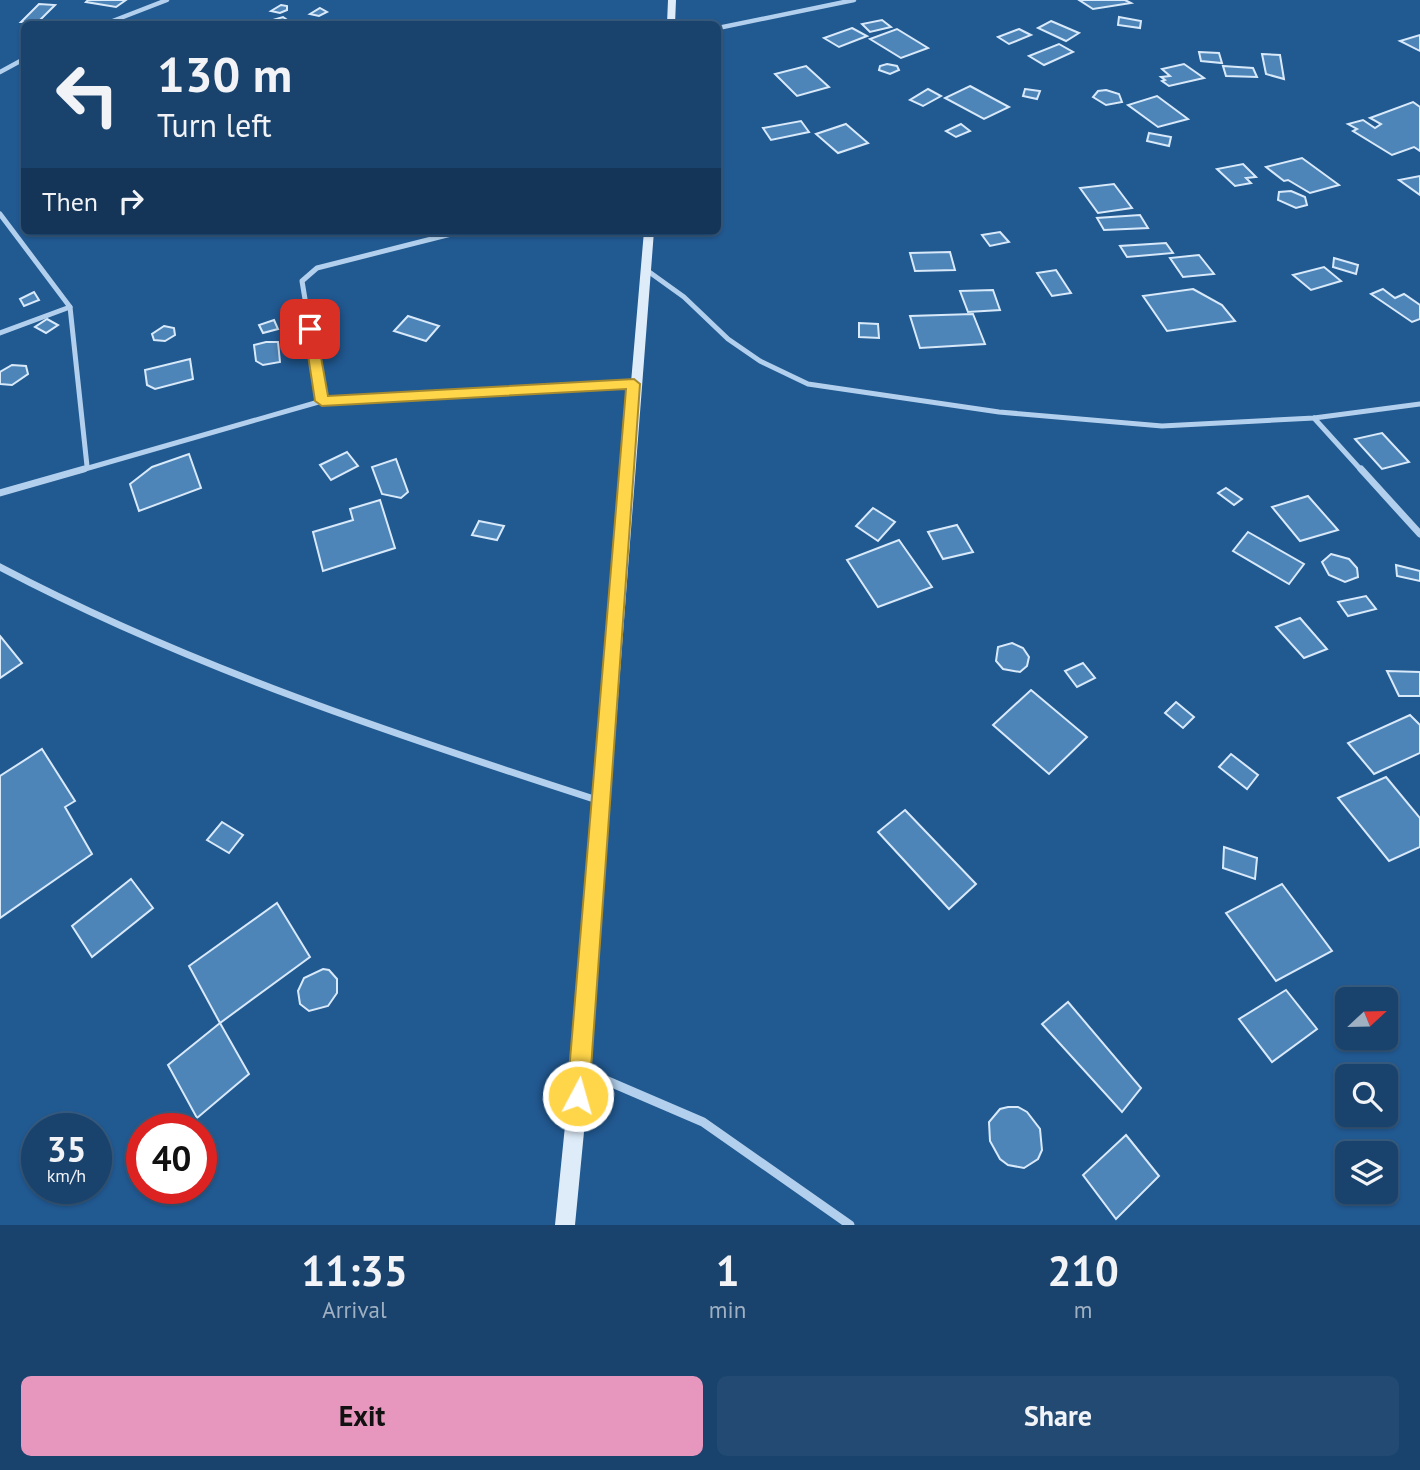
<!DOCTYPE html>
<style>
body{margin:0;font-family:"PT Sans",sans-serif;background:#224a72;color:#f1f3f6;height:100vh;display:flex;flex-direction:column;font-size:26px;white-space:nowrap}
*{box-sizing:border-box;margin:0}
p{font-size:23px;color:#9fb0c2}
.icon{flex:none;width:38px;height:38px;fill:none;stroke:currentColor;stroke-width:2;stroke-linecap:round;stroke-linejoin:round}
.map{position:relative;height:1225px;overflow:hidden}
.panel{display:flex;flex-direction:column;background:#19436d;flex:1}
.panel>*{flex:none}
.hud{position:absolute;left:21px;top:21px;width:700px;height:214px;border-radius:10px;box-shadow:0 2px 5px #0004,0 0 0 2px #375c80;background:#19436d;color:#f1f3f6;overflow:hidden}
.needle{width:46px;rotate:68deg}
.controls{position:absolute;left:1335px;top:987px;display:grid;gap:14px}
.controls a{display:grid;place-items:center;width:63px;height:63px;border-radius:10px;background:#19436d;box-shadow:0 2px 5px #0004,0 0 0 2px #375c80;font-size:35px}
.speed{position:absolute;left:21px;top:1113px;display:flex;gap:14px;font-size:35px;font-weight:700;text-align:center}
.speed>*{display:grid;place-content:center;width:91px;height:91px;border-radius:50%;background:#19436d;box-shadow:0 2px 5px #0004,0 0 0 2px #375c80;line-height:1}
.speed small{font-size:18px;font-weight:400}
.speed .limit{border:10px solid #d22;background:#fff;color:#111}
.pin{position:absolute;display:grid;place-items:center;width:60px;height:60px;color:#fff;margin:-30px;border-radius:14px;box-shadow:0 4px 10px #0006}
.me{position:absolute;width:77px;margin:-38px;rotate:6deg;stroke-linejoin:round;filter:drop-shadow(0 0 5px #0008)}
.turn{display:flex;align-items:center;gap:24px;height:147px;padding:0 21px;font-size:32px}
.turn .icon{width:91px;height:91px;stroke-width:2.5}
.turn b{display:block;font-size:49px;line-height:60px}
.then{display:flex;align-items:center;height:66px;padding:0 21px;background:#0003;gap:14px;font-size:26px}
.eta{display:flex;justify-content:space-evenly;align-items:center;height:119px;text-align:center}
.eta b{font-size:42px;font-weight:600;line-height:49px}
.button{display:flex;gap:14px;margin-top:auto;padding:14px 21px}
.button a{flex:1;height:80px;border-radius:10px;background:#e797bd;color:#111;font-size:28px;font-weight:600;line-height:80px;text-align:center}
.button a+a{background:#224a72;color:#f1f3f6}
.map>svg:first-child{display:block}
.building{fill:#4e85b9;stroke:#d8e9f9;stroke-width:2}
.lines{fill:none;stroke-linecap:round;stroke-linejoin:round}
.street-far3{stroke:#b2d0ed;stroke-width:4.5}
.street-far2{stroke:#b2d0ed;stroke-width:5}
.street-far1{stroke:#b2d0ed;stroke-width:7}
.street{stroke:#b2d0ed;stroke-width:9}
.secondary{fill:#deecfa;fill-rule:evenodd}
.route{fill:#ffd54a;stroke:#a68a30;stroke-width:2}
</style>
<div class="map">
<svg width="1420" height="1225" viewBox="0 0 1420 1225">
<rect width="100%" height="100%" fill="#215991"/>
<g class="building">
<path d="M88 0H126L116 7 86 2Z"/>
<path d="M1079 0H1125L1131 3 1093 9Z"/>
<path d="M39 4 55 5 38 22H21Z"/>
<path d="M281 5 287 6V10L280 13 271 11Z"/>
<path d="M320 8 327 12 319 16 310 14Z"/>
<path d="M283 17 290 22 259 24Z"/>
<path d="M1119 17 1141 21 1140 28 1118 25Z"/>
<path d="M882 20 891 27 870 32 862 24Z"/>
<path d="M1051 21 1079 33 1066 41 1038 28Z"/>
<path d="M852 28 867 36 839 47 824 38Z"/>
<path d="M897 29 928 48 901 58 870 39Z"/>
<path d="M1019 29 1031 35 1009 44 998 37Z"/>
<path d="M1420 35V51L1400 41Z"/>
<path d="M1059 44 1073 52 1044 65 1029 56Z"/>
<path d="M1199 52 1219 53 1222 63 1201 61Z"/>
<path d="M1262 54 1280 55 1284 79 1266 74Z"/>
<path d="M887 64 897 66 899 70 890 74 879 70 880 66Z"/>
<path d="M1184 64 1204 78 1169 86 1162 81 1165 80 1161 77 1170 76 1162 69Z"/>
<path d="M806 66 829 87 797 96 775 74Z"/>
<path d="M1223 66 1253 68 1257 77 1226 76Z"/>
<path d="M970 86 1009 107 984 119 945 98Z"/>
<path d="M928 89 941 96 923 106 910 100Z"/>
<path d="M1025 89 1040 91 1037 99 1023 96Z"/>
<path d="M1106 90 1119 94 1122 102 1106 105 1093 97 1098 91Z"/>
<path d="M1157 96 1188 119 1158 127 1128 105Z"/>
<path d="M1413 102 1420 107V151L1414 147 1392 155 1353 131 1357 129 1348 124 1363 120 1375 128 1381 124 1370 118Z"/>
<path d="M801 121 809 132 771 140 763 128Z"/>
<path d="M846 124 868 143 838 153 816 134Z"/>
<path d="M961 124 970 131 956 137 946 131Z"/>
<path d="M1149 133 1171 137 1169 146 1147 141Z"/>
<path d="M1302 158 1339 185 1310 193 1288 180 1284 181 1266 167Z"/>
<path d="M1243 164 1256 177 1246 178 1251 183 1235 186 1217 169Z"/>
<path d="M1420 176V195L1399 180Z"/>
<path d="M1114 184 1132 208 1098 213 1080 188Z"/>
<path d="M1291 191 1305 197 1307 205 1296 208 1278 200 1279 192Z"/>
<path d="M1140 215 1148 228 1104 230 1097 218Z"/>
<path d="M1000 232 1009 242 990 246 982 235Z"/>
<path d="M1166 243 1173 253 1127 257 1120 246Z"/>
<path d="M950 252 955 270 915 271 910 253Z"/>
<path d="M1199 255 1214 274 1183 277 1170 258Z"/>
<path d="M1334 258 1358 265 1356 274 1333 267Z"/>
<path d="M1324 267 1341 281 1311 290 1293 275Z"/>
<path d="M1056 270 1071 293 1052 296 1037 273Z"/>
<path d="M1193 289 1222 305 1235 321 1167 331 1143 296Z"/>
<path d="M1383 289 1395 298 1404 294 1420 305V319L1412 322 1371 294Z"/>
<path d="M993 290 1000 310 968 312 960 291Z"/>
<path d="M34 292 39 300 24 306 20 299Z"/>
<path d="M973 314 985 344 920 348 910 316Z"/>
<path d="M408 316 439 326 426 341 394 331Z"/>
<path d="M47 319 58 325 46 333 35 327Z"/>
<path d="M274 320 278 329 263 333 259 325Z"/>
<path d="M859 323 878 324 879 338 859 337Z"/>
<path d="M164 326 174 328 175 335 165 341 154 340 152 334Z"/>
<path d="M266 342H278L280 362 263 365 256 361 254 345Z"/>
<path d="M190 359 193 379 155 389 147 385 145 370Z"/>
<path d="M12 365 26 366 28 374 12 385 0 384V372Z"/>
<path d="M1382 433 1409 462 1382 469 1355 439Z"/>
<path d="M347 452 358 466 331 480 320 465Z"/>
<path d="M189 454 201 488 139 511 130 484 152 467Z"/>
<path d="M396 459 408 492 401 498 382 494 372 467Z"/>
<path d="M1226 488 1242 499 1234 505 1218 493Z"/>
<path d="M1308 496 1338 530 1300 541 1272 507Z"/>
<path d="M380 500 395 548 323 571 313 532 353 520 350 509Z"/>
<path d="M873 508 895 522 878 541 856 526Z"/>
<path d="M479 521 504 526 497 540 472 535Z"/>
<path d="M957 525 973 552 943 559 928 532Z"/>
<path d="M1248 532 1304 564 1289 584 1233 551Z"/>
<path d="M899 540 932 587 878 607 847 560Z"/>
<path d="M1331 554 1349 559 1357 568 1358 577 1345 582 1329 575 1322 562Z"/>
<path d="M1396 565 1420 571V581L1397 576Z"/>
<path d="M1366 596 1376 609 1348 616 1338 602Z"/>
<path d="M1300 618 1327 649 1304 658 1276 627Z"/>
<path d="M0 636 22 663 0 678Z"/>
<path d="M1012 643 1023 648 1029 657 1027 666 1020 672 1003 669 996 661 998 647Z"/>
<path d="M1083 663 1095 678 1077 687 1065 671Z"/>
<path d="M1387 671 1420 672V696H1399Z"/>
<path d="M1031 690 1087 737 1049 774 993 725Z"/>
<path d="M1176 702 1194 717 1183 728 1165 713Z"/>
<path d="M1410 715 1420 725V753L1374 774 1348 743Z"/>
<path d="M42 749 75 801 65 807 92 854 0 918V776Z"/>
<path d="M1231 754 1258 775 1247 789 1219 767Z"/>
<path d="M1386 777 1420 818V847L1389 861 1338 798Z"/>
<path d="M905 810 976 884 949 909 878 832Z"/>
<path d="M222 822 243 835 229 853 207 840Z"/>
<path d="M1224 847 1257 858 1255 879 1223 868Z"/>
<path d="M131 879 153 908 92 957 72 926Z"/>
<path d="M1282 884 1332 951 1276 981 1226 913Z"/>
<path d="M277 903 310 957 220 1023 189 966Z"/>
<path d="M323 969 329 970 337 979V993L328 1006 309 1011 300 1004 298 991 304 978Z"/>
<path d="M1286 990 1317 1029 1272 1062 1239 1019Z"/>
<path d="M1068 1002 1141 1088 1122 1112 1042 1024Z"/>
<path d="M220 1023 249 1074 197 1118 168 1065Z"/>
<path d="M1008 1107H1018L1027 1112 1040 1129 1042 1150 1038 1159 1024 1168 1008 1165 1000 1159 990 1141 989 1122 1000 1109Z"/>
<path d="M1126 1135 1159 1176 1116 1219 1083 1175Z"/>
</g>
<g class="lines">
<g class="street-far3">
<path d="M105 24 167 0"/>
<path d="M718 28 854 0"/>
<path d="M0 72 24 59"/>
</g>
<g class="street-far2">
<path d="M0 214 70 307 87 466"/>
<path d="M645 269 684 297 728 339 760 361 808 384 999 412 1162 426 1314 418 1420 404"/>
<path d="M0 333 70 307"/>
<path d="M322 401 302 281 317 268 463 231"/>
<path d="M1314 418 1362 471"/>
<path d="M78 471 322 401 634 384"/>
</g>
<g class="street-far1">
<path d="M1361 469 1420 534"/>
<path d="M0 493 84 469"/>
<path d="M0 567C190 667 396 735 600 801"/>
</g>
<path class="street" d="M582 1070 703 1122 850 1225"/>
<g class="secondary">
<path d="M668 0H676L675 24H667Z"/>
<path d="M644 231H654L587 1101 575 1225H555L580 977Z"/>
</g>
</g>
<path class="route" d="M310 325 316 329 328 396 634 379 640 384 589 1096 586 1103 578 1106 571 1103 567 1096 626 389 322 406 315 401 304 329Z"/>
</svg>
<div class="controls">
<a><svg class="needle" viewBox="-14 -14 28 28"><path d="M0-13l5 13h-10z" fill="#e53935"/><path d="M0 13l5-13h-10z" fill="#9fb0c2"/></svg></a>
<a><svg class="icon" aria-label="search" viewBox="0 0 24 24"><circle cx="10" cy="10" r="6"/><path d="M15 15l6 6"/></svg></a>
<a><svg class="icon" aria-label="layers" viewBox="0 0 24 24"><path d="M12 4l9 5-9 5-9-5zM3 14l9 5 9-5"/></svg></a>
</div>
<div class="speed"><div>35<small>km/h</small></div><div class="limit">40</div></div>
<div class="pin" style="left:310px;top:329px;background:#d93025"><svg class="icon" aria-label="arrive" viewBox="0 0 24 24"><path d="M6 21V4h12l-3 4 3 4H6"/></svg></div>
<svg class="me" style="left:578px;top:1096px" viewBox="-20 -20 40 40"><circle r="17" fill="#ffd54a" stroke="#fff" stroke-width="3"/><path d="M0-11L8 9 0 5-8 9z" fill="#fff"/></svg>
<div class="hud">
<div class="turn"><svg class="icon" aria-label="left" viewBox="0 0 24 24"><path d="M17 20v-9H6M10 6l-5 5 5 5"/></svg><div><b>130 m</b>Turn left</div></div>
<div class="then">Then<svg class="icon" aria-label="right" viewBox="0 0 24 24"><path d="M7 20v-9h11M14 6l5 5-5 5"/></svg></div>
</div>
</div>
<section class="panel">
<div class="eta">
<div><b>11:35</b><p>Arrival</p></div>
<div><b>1</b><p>min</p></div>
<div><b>210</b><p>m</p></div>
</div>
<div class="button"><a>Exit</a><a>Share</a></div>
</section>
